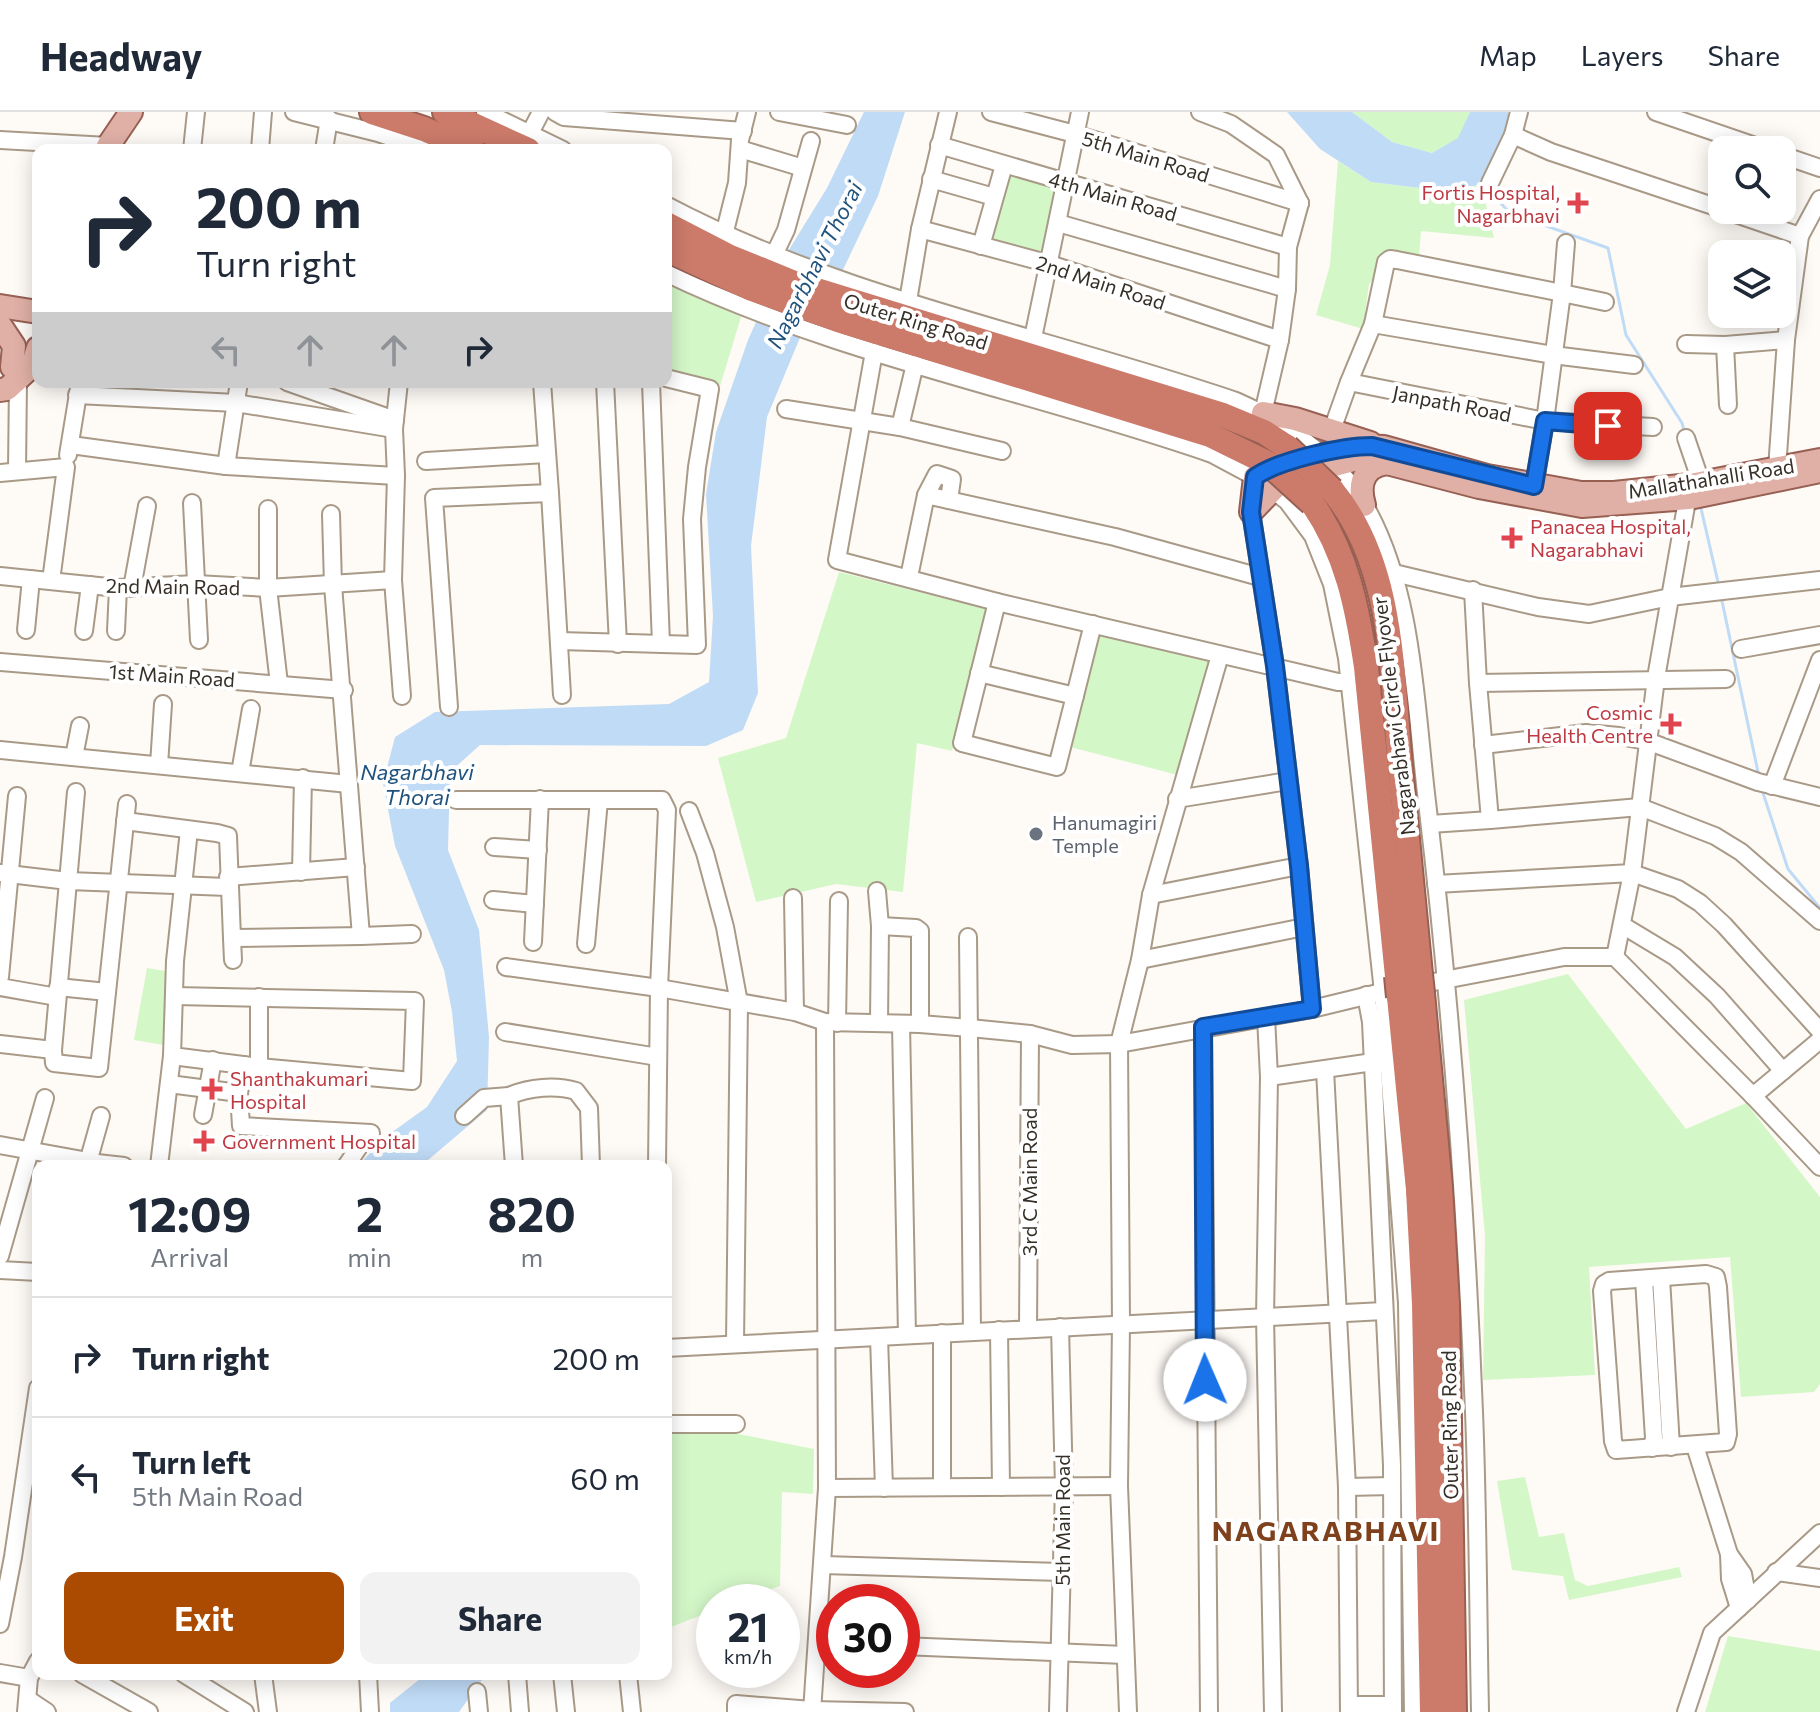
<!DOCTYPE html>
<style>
body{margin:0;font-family:Commissioner,sans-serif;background:#f2f2f3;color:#1f2937;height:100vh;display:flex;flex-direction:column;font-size:30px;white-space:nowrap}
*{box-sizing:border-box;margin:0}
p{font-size:26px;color:#747a83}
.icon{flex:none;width:44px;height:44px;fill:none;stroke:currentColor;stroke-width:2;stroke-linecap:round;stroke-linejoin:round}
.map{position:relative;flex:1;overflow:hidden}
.sheet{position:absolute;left:32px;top:1048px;width:640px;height:520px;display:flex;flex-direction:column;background:#fff;border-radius:16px;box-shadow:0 4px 20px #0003}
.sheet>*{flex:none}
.guide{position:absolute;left:32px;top:32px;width:640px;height:244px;border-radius:16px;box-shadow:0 4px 20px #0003;background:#fff;color:#1f2937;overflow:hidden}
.controls{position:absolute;left:1708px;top:24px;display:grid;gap:16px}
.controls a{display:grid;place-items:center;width:88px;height:88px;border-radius:16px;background:#fff;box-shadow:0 4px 20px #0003;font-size:40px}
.speed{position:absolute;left:696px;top:1472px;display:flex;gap:16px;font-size:40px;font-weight:700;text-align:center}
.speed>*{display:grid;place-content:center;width:104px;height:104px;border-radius:50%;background:#fff;box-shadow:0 4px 20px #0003;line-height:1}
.speed small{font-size:20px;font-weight:400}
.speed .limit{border:12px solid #d22;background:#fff;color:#111}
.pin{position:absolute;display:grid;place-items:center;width:68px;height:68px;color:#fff;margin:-34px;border-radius:16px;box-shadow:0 4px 12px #0006}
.me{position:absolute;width:88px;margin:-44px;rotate:359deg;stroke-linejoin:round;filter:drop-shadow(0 0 6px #0008)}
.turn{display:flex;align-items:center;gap:28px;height:168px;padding:0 32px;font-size:36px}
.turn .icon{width:104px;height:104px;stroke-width:2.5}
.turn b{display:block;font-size:56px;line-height:68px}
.lanes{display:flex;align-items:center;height:76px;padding:0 32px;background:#0003;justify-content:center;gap:40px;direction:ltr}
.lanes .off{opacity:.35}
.eta{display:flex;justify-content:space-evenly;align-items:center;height:136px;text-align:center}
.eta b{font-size:48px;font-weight:700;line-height:56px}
.action{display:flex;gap:16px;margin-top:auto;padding:16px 32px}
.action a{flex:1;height:92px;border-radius:16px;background:#ab4b02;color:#fff;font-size:32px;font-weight:700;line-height:92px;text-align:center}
.action a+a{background:#f2f2f3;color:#1f2937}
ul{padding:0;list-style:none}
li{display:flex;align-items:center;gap:24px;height:120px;padding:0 32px;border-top:2px solid #e0e1e3}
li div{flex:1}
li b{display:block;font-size:30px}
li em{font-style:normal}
header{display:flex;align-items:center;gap:48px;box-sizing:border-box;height:112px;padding:0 40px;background:#fff;border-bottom:2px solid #e0e1e3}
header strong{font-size:38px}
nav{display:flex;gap:44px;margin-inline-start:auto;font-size:28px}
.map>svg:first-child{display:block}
.green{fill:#d4f7c8}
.water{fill:#c0dbf6}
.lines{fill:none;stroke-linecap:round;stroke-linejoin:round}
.stream{stroke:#c0dbf6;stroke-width:3}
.minor-casing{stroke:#a99a88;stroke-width:20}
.major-casing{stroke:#976053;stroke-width:26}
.highway-casing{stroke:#976053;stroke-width:28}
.minor{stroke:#fff;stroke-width:16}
.major{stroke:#e0b0a6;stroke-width:22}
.highway{stroke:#cc7b6a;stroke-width:24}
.highway-bridge-casing{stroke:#976053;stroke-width:28;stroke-linecap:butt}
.highway-bridge{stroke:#cc7b6a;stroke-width:24}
.route-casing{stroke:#114b97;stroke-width:20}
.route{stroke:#1a73e8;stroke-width:14}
.health-dot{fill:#e0444e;stroke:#fff;stroke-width:3}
.worship-dot{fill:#6b7280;stroke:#fff;stroke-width:3}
.labels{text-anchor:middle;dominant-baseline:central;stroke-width:8;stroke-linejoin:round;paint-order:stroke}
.street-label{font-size:20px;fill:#352f27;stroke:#fff}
.health-label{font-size:20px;fill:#be3a42;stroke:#fff;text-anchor:start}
.worship-label{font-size:20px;fill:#5b616d;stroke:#fff;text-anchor:start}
.water-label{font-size:22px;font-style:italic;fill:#1f527d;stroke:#fff}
.district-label{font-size:28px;font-weight:bold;letter-spacing:2px;fill:#7f401c;stroke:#fff}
</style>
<header>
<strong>Headway</strong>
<nav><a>Map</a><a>Layers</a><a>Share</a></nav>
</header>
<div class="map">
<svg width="1820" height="1600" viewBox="0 0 1820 1600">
<rect width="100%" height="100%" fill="#fefaf6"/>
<g class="green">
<path d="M1352 0H1470L1459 26 1432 41 1392 30Z"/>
<path d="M1338 49 1371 70 1452 80 1481 72 1494 126 1421 119 1419 146H1393L1369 172 1363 217 1316 203 1330 153Z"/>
<path d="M996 58 1060 74 1043 142 979 127Z"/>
<path d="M666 169 741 205 720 274 666 263Z"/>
<path d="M839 460 986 497 952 639 917 631 903 780 836 772 756 790 718 646 786 626Z"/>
<path d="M1101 518 1209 547 1178 663 1070 635Z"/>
<path d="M147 856 183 862 175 884 170 934 134 928Z"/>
<path d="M1568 862 1686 1017 1746 991 1820 1085V1272L1814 1280 1741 1285 1730 1145 1589 1155 1595 1263 1483 1268 1485 1124 1464 888Z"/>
<path d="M666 1315 708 1316 814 1337 813 1382 782 1380 780 1474 736 1490H714V1498L666 1517Z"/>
<path d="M1525 1365 1539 1425 1564 1421 1575 1468 1588 1474 1679 1455 1682 1465 1569 1488 1563 1464 1512 1458 1497 1369Z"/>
<path d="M1728 1524 1820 1539V1600H1705Z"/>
</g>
<g class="water">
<path d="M864 0H905L878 84 841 162 799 228 767 305 751 434 758 581 743 618 706 634 480 633 450 660 448 738 479 818 489 925 487 998 421 1054H358L384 1026 427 995 457 949 452 900 444 858 395 734 383 671 395 625 435 600 669 592 709 570 713 504 706 382 716 320 748 228 787 141 827 76Z"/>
<path d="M1287 0H1352L1392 30 1432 41 1458 26 1470 0H1508V10L1481 72 1452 80 1371 70 1320 37Z"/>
<path d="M426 1562H486L459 1600H390V1591Z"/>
</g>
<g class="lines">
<g class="stream">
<path d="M1485 75 1510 101 1608 136 1626 223 1682 311 1685 322"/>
<path d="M1700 392 1718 470"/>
<path d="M1722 489 1758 660"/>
<path d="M1763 681 1788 757 1820 796"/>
</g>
<defs>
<g id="minor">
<path d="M294 0 378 21 428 38"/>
<path d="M485 0 563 38"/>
<path d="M555 0 564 5 743 19"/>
<path d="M779 0 847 13"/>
<path d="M991 0 1075 22 1300 91"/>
<path d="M1200 0 1231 12 1276 43 1300 91"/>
<path d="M1656 0 1767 38"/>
<path d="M1513 23 1551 40 1722 97"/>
<path d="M527 27 541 0"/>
<path d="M0 28 108 34"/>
<path d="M939 33 1288 135"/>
<path d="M740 37 803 56"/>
<path d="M192 38 196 0"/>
<path d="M260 38 263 0"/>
<path d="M324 38 329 7"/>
<path d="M1782 43 1820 56"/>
<path d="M931 67 994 85"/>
<path d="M1490 71 1513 23 1519 0"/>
<path d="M666 93C844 187 1046 224 1236 289 1282 309 1338 347 1364 392 1414 479 1415 591 1427 690 1451 892 1466 1096 1474 1300 1478 1400 1478 1500 1480 1600"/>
<path d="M1724 98 1800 124"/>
<path d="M1058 111 1287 177"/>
<path d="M920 117 1050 152 1280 228"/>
<path d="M724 123 737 71 740 28 747 0"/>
<path d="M981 134 1004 53"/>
<path d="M774 143 786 118 811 29"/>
<path d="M666 161C839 244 1031 279 1212 342L1255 365 1287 389 1313 424 1332 472 1347 546 1383 880 1407 1191 1413 1600"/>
<path d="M908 189 920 117 948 0"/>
<path d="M1373 212 1553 243 1634 253"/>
<path d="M1033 226 1080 0"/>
<path d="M1686 232 1725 233 1786 228"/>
<path d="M1725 233 1728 293"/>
<path d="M874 240 837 448 997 490 1338 570H1349"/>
<path d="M915 252 900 315 1002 339"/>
<path d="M287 270 395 308"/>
<path d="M399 270 394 317 396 364 393 468 402 584"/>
<path d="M605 270 618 532"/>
<path d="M651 270 661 532"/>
<path d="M1349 270 1545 309 1653 315"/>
<path d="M77 283 236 291 394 317"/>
<path d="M786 297 900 315"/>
<path d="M1263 301 1280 228 1287 177 1288 135 1300 91"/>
<path d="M1332 318 1349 270 1373 212 1386 150 1390 147 1397 148 1562 181 1566 131"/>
<path d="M1686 326 1701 370"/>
<path d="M71 333 226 354 396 364"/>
<path d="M68 343 80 270"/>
<path d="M426 349 546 342"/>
<path d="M226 354 239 270"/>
<path d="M1777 357 1786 228 1800 124 1820 87"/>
<path d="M17 359 18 268"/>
<path d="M0 361 66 355 51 469"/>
<path d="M1534 374 1545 309 1562 181 1605 190"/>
<path d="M550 381 562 583"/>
<path d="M926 383 937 362 952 367 949 388"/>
<path d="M192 391 199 528"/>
<path d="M268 397V476L279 572"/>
<path d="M1251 400 1275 554 1299 754 1312 897"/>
<path d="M1394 461 1538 495 1589 502 1670 485 1820 468"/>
<path d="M0 464 118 476 196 472 268 476 393 468"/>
<path d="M909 465 926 383 1115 425 1260 465"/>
<path d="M132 476 147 394"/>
<path d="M997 490 962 631 1057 655 1093 512"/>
<path d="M26 518 31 467"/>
<path d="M84 519 90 473"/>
<path d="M116 519 118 476"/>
<path d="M560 529 697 533 692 407 697 355 710 277 666 266"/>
<path d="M1741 537 1820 523"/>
<path d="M0 550 344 578"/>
<path d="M979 561 1075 584"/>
<path d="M1478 571 1726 567"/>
<path d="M449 595 434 386 550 381 542 270"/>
<path d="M1483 633 1586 621 1619 624 1647 629 1758 670 1820 685"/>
<path d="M0 638 349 672"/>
<path d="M74 645 80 614"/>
<path d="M159 653 163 592"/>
<path d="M240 661 251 597"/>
<path d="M1772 674 1820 548"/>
<path d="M76 680 53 938 54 951 99 956 127 692"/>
<path d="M1177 687 1288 669"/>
<path d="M456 688H662L667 698 659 876 657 1054"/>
<path d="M689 699 705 741 725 815 739 891 735 1232"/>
<path d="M1490 708 1640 695 1715 724 1741 740 1820 809"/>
<path d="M125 709 217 721 228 724 232 826 361 824 333 473 331 402"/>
<path d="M1430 712 1490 708 1478 571 1473 478"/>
<path d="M494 735 538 738"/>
<path d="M301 760 303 666"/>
<path d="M0 761 68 769 228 775"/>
<path d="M228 765 356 755"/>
<path d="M1436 772 1632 761 1678 777 1700 791 1724 813 1820 919"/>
<path d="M877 779 880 814 916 816 920 819V912"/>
<path d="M1151 783 1299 754"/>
<path d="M793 786 795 900"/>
<path d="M493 788 535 792"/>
<path d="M1622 813 1675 845 1717 884 1783 959"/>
<path d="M361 824 412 822"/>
<path d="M968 825 972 1220"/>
<path d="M232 826 233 848"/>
<path d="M533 830 540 687"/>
<path d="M586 832 599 688"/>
<path d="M1615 845 1632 761 1656 566 1689 377"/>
<path d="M1140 848 1304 815"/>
<path d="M506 855 659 876 795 900 825 910 920 912 970 916 1030 922 1072 933 1119 932 1312 897 1390 878"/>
<path d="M0 865 17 684"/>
<path d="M1413 874 1564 845H1615L1753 984 1820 1055"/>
<path d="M0 875 57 885"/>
<path d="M58 875 107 880"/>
<path d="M1366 883 1371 910 1392 1353 1393 1600"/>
<path d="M1266 905 1269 965 1265 1205 1273 1600"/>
<path d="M837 911 839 789"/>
<path d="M879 911 880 814"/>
<path d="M901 912 907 1223"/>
<path d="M1203 915 1209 1600"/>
<path d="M505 920 658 945"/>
<path d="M0 932 53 938"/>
<path d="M172 944 259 955 412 969 415 889 175 884"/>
<path d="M244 953 239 981 241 1014 371 1021"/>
<path d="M259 955V885"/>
<path d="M1325 958 1347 1375 1349 1600"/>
<path d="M1269 965 1373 950"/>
<path d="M169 972 239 981"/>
<path d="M1753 984 1820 928"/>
<path d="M203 1003 213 948"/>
<path d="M464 1004 484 986 509 984"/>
<path d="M0 1033 88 1049"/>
<path d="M97 1051 124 1054"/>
<path d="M87 1054 101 1004"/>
<path d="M159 1054 172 944 175 849 189 718"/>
<path d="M346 1054 363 1029 364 1021"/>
<path d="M514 1054 509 984C529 975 556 973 576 979L589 996 591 1054"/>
<path d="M0 1144 45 986"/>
<path d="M0 1158 38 1160"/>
<path d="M1706 1162 1716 1165 1718 1175 1728 1322 1726 1330 1616 1338 1613 1329 1602 1179 1604 1172 1609 1169Z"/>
<path d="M1661 1166 1671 1335"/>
<path d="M1644 1167 1654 1326 1652 1336"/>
<path d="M1028 1217 1030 922"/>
<path d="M999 1218 1001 1375"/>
<path d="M942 1221V1375"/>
<path d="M879 1225 884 1376"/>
<path d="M666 1236 1384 1199"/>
<path d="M666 1312H736"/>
<path d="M1695 1334 1729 1442 1743 1462 1748 1488"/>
<path d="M1347 1375 1392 1374"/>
<path d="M827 1376 1119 1374"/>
<path d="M1729 1442 1730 1467 1739 1496"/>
<path d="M823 1453 1062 1460"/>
<path d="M1776 1460 1820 1466"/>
<path d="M0 1512 13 1445 38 1276"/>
<path d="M817 1531H834"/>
<path d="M902 1534 1125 1543"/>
<path d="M0 1561 29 1566"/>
<path d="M82 1562 149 1600"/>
<path d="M184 1562 245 1600"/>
<path d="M263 1562 268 1600"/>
<path d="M368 1562 370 1600"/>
<path d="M517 1562 520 1600"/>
<path d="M562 1562 566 1600"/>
<path d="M628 1562 632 1600"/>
<path d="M477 1580 479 1600"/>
<path d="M29 1588 47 1600"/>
<path d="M1349 1593H1393"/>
<path d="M26 1600 29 1566 38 1549"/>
<path d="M736 1600V1592L812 1598 905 1600"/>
<path d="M812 1600 827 1376 825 910"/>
<path d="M1058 1600 1064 1375 1060 1215"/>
<path d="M1128 1600 1119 1374 1121 1212 1119 932 1140 848 1151 783 1220 543"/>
<path d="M1686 1600 1712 1521 1820 1421"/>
</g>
<g id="major">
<path d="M108 34 131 0"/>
<path d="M0 194 38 200"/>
<path d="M0 213 14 234 12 255"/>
<path d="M0 278 7 277 32 254 38 236"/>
<path d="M1263 301 1295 307 1370 331"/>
<path d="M1820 348 1690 373 1614 381H1581L1487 364 1384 335 1362 334 1292 349 1265 358 1255 365 1251 400 1279 371 1289 365 1364 345 1479 375 1582 394 1689 386 1820 359"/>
<path d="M1364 393C1357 369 1366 351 1392 351"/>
</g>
<g id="highway">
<path d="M372 0 424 17 473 38"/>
<path d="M445 0 528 38"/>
<path d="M666 112 728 144 797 172 1223 303 1264 320 1287 335"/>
<path d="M666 137 752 177 838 208 1210 323 1269 352"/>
<path d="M1332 378C1394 452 1392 562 1400 654 1407 723 1413 792 1420 862"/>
<path d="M1312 391C1347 442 1357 495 1366 555L1397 864"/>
<path d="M1422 881 1440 1075 1447 1192 1454 1600"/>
<path d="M1399 885 1418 1077 1424 1192 1432 1600"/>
</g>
</defs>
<use href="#minor" class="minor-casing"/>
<use href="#major" class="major-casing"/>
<use href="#highway" class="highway-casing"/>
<use href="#minor" class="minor"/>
<use href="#major" class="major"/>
<use href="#highway" class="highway"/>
<defs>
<g id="highway-bridge">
<path d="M1287 335 1332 378"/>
<path d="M1269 352 1312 391"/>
<path d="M1420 862 1422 881"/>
<path d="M1397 864 1399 885"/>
</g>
</defs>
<use href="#highway-bridge" class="highway-bridge-casing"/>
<use href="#highway-bridge" class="highway-bridge"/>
</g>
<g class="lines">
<defs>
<path id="route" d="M1205 1268 1203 915 1312 897 1299 754 1275 554 1251 400 1255 365C1279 348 1343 334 1372 334L1534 374 1545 309 1608 314"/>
</defs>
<use href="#route" class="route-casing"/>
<use href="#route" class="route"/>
</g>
<g class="health-dot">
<path d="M1574 79h8v8h8v8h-8v8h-8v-8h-8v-8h8z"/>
<path d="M1508 414h8v8h8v8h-8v8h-8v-8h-8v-8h8z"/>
<path d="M1667 600h8v8h8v8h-8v8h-8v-8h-8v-8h8z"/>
<path d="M208 965h8v8h8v8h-8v8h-8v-8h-8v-8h8z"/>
<path d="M200 1017h8v8h8v8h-8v8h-8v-8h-8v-8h8z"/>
</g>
<circle class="worship-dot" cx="1036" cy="722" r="8"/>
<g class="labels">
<g class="street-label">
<text transform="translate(1146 44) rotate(17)">5th Main Road</text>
<text transform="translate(1113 84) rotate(16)">4th Main Road</text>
<text transform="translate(1101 170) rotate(18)">2nd Main Road</text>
<text transform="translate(916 209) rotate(17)">Outer Ring Road</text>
<text transform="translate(1452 291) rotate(11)">Janpath Road</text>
<text transform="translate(1711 366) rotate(-9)">Mallathahalli Road</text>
<text transform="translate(173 474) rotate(1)">2nd Main Road</text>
<text transform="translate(172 563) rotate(4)">1st Main Road</text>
<text transform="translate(1393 604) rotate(-97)">Nagarabhavi Circle Flyover</text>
<text transform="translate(1029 1070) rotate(-90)">3rd C Main Road</text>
<text transform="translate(1449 1313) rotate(-91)">Outer Ring Road</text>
<text transform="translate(1062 1408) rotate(-90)">5th Main Road</text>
</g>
<g class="health-label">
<text x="1560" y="80" text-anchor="end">Fortis Hospital,<tspan x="1560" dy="23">Nagarbhavi</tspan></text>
<text x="1530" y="414">Panacea Hospital,<tspan x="1530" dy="23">Nagarabhavi</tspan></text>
<text x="1653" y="600" text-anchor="end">Cosmic<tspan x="1653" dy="23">Health Centre</tspan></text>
<text x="230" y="966">Shanthakumari<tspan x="230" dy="23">Hospital</tspan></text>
<text x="222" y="1029">Government Hospital</text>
</g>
<g class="worship-label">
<text x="1052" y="710">Hanumagiri<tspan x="1052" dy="23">Temple</tspan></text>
</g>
<g class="water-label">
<text transform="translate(814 153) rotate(-63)">Nagarbhavi Thorai</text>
<text x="417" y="659">Nagarbhavi<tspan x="417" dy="25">Thorai</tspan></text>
</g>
<g class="district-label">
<text x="1326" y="1418">NAGARABHAVI</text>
</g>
</g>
</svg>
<div class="controls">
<a><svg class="icon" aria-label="search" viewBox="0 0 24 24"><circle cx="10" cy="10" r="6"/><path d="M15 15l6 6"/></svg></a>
<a><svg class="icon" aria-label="layers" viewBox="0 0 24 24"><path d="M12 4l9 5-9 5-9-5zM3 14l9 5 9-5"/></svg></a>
</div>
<div class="speed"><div>21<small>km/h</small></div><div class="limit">30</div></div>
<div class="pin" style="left:1608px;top:314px;background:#d93025"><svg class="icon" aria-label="arrive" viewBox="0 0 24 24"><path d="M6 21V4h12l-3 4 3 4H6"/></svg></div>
<svg class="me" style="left:1205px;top:1268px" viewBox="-20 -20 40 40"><circle r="19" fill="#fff"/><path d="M0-13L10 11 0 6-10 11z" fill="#1a73e8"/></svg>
<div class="guide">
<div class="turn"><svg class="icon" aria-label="right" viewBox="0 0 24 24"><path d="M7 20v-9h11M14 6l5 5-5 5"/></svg><div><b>200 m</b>Turn right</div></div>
<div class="lanes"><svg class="icon off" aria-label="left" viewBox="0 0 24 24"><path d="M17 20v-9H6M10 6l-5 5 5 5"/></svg><svg class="icon off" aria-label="ahead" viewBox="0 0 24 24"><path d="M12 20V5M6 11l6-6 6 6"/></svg><svg class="icon off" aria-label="ahead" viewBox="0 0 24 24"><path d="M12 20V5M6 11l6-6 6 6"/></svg><svg class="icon" aria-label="right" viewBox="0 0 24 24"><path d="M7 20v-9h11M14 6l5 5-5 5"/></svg></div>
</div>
<section class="sheet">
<div class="eta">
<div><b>12:09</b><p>Arrival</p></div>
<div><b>2</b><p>min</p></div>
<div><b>820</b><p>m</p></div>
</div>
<ul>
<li><svg class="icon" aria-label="right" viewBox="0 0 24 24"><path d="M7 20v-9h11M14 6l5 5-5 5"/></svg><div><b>Turn right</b></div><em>200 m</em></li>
<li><svg class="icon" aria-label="left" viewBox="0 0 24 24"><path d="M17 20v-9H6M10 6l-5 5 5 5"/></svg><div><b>Turn left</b><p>5th Main Road</p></div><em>60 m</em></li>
</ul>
<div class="action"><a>Exit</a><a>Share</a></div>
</section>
</div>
